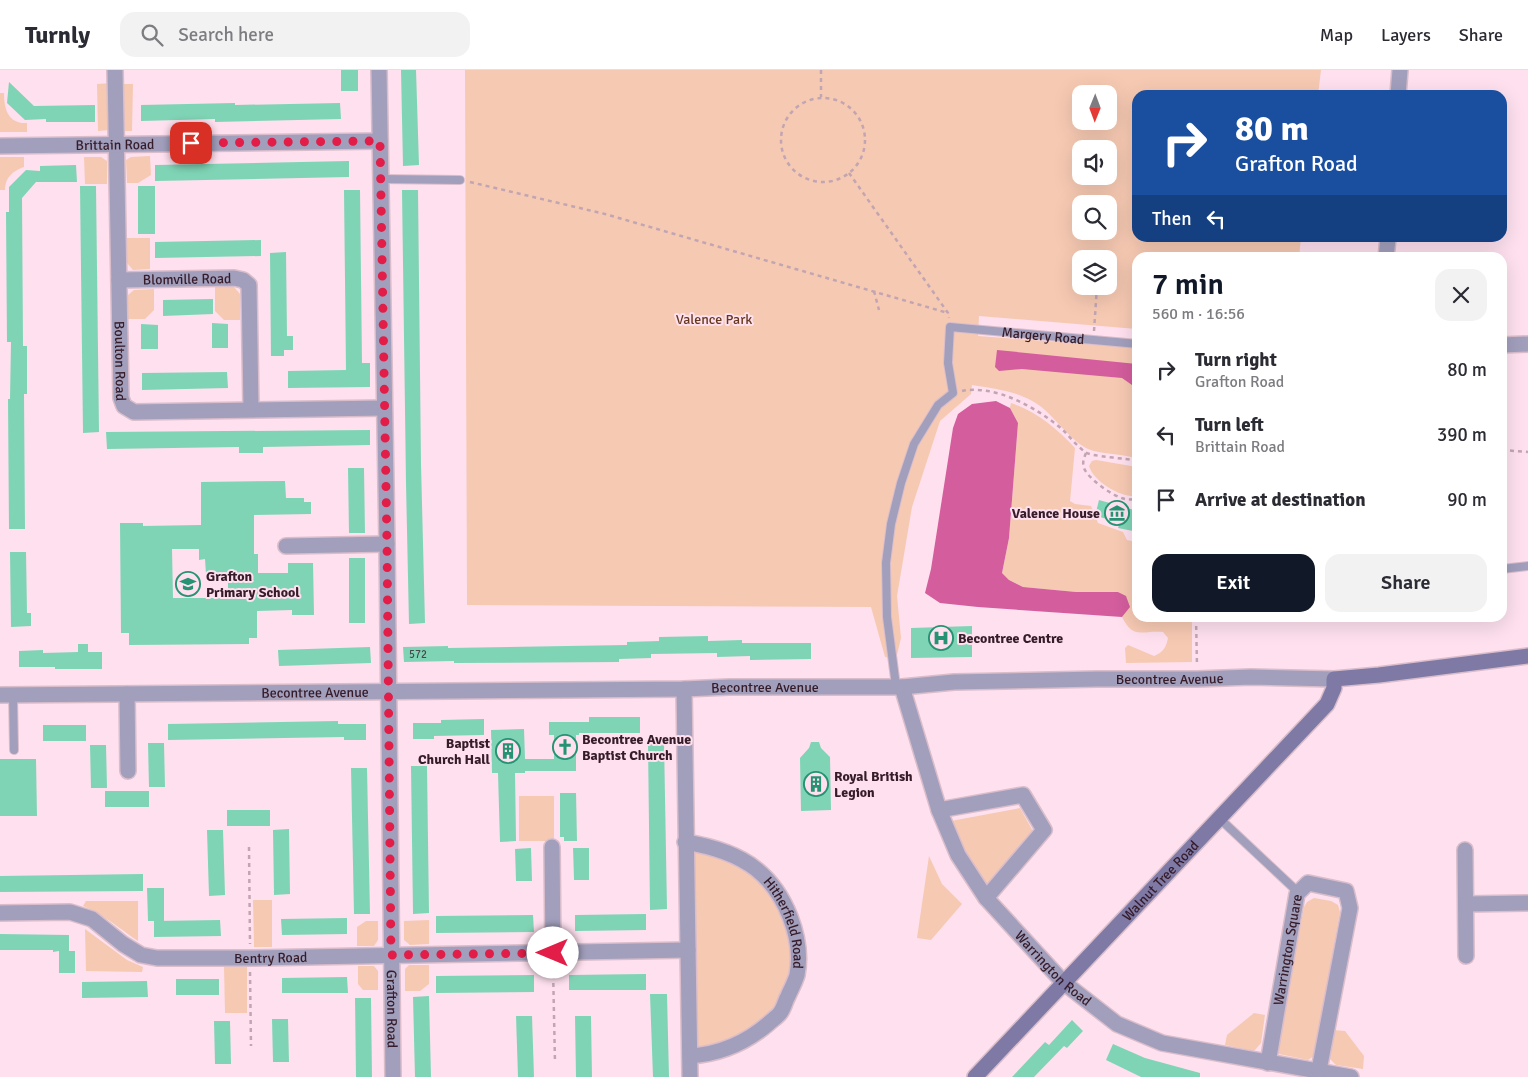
<!DOCTYPE html>
<meta charset="utf-8">
<style>
body{margin:0;font-family:Signika,sans-serif;background:#f2f2f3;color:#2b2b33;height:100vh;display:flex;flex-direction:column;font-size:19px;white-space:nowrap}
*{box-sizing:border-box;margin:0}
p{font-size:16px;color:#7c7c81}
.icon{flex:none;width:28px;height:28px;fill:none;stroke:currentColor;stroke-width:2;stroke-linecap:round;stroke-linejoin:round}
.map{position:relative;flex:1;overflow:hidden}
.side{position:absolute;left:1132px;top:182px;width:375px;height:370px;display:flex;flex-direction:column;background:#fff;border-radius:15px;box-shadow:0 5px 20px #0002}
.side>*{flex:none}
.banner{position:absolute;left:1132px;top:20px;width:375px;height:152px;border-radius:15px;box-shadow:0 5px 20px #0002;background:#1a4fa0;color:#fff;overflow:hidden}
.needle{width:32px;rotate:181deg}
.controls{position:absolute;left:1072px;top:15px;display:grid;gap:10px}
.controls a{display:grid;place-items:center;width:45px;height:45px;border-radius:10px;background:#fff;box-shadow:0 5px 20px #0002;font-size:25px}
.pin{position:absolute;display:grid;place-items:center;width:42px;height:42px;color:#fff;margin:-21px;border-radius:10px;box-shadow:0 2px 8px #0006}
.me{position:absolute;width:55px;margin:-28px;rotate:270deg;stroke-linejoin:round;filter:drop-shadow(0 0 4px #0008)}
.turn{display:flex;align-items:center;gap:18px;height:105px;padding:0 20px;font-size:22px}
.turn .icon{width:65px;height:65px;stroke-width:2.5}
.turn b{display:block;font-size:35px;line-height:42px}
.then{display:flex;align-items:center;height:48px;padding:0 20px;background:#0003;gap:10px;font-size:19px}
.round{display:grid;place-items:center;flex:none;width:52px;height:52px;border-radius:15px;background:#f2f2f3}
.head{display:flex;align-items:center;justify-content:space-between;height:85px;padding:0 20px}
h1{font-size:30px;font-weight:600;line-height:38px;color:#111827}
.cta{display:flex;gap:10px;margin-top:auto;padding:10px 20px}
.cta a{flex:1;height:58px;border-radius:15px;background:#111827;color:#fff;font-size:20px;font-weight:600;line-height:58px;text-align:center}
.cta a+a{background:#f2f2f3;color:#2b2b33}
ul{padding:0;list-style:none}
li{display:flex;align-items:center;gap:15px;height:65px;padding:0 20px}
li div{flex:1}
li b{display:block;font-size:19px}
li em{font-style:normal}
header{display:flex;align-items:center;gap:30px;box-sizing:border-box;height:70px;padding:0 25px;background:#fff;border-bottom:1px solid #e1e1e2}
header strong{font-size:24px}
nav{display:flex;gap:28px;margin-inline-start:auto;font-size:18px}
.search{width:350px;height:45px;background:#f2f2f3;display:flex;align-items:center;gap:12px;box-sizing:border-box;padding:0 18px;border-radius:15px;color:#7c7c81;font-size:19px}
.map>svg:first-child{display:block}
.green{fill:#f6c9b2;fill-rule:evenodd}
.water{fill:#d35d9d}
.building{fill:#7fd4b5;fill-rule:evenodd}
.lines{fill:none;stroke-linecap:round;stroke-linejoin:round}
.lane-casing{stroke:#dabdcb;stroke-width:10}
.street-casing{stroke:#dabdcb;stroke-width:18}
.secondary-casing{stroke:#dabdcb;stroke-width:18}
.path{stroke:#c2a5b3;stroke-width:2.5;stroke-dasharray:4 4;stroke-linecap:butt}
.lane{stroke:#a19fbc;stroke-width:8}
.street{stroke:#a19fbc;stroke-width:15}
.secondary{stroke:#7e7aa5;stroke-width:15}
.route{stroke:#e11d48;stroke-width:9;stroke-dasharray:0 16.2}
.labels{text-anchor:middle;dominant-baseline:central;stroke-width:4;stroke-linejoin:round;paint-order:stroke}
.number-label{font-size:11px;fill:#48494c}
.street-label{font-size:14px;fill:#361b29;stroke:#fee0ee}
.park-label{font-size:14px;fill:#65371c;stroke:#fee0ee}
.poi-label{font-size:14px;font-weight:bold;fill:#361b29;stroke:#fee0ee;text-anchor:start}
</style>
<header>
<strong>Turnly</strong>
<div class="search"><svg class="icon" aria-label="search" viewBox="0 0 24 24"><circle cx="10" cy="10" r="6"/><path d="M15 15l6 6"/></svg>Search here</div>
<nav><a>Map</a><a>Layers</a><a>Share</a></nav>
</header>
<div class="map">
<svg width="1528" height="1007" viewBox="0 0 1528 1007">
<rect width="100%" height="100%" fill="#fee0ee"/>
<g class="green">
<path d="M465 0H1321L1318 25H1138V168H1301L1299 187 1138 188 1137 259 979 246 978 266 1137 278V389C1122 383 1103 385 1088 379 1073 372 1057 351 1045 340 1025 322 997 319 972 315L971 324 940 351 912 437 897 526 901 568 896 589 885 587 871 537 467 535ZM1081 24H1109V51H1081ZM1081 79H1109V106H1081ZM1081 134H1109V161H1081ZM1081 189H1109V216H1081Z"/>
<path d="M112 13 110 60 98 61 97 14Z"/>
<path d="M119 14H133L132 61H124L119 55Z"/>
<path d="M0 23H4C4 39 8 54 27 53V62H0Z"/>
<path d="M150 86 151 105 138 113H127L126 90 131 87Z"/>
<path d="M0 87H24V97C13 101 5 107 5 120H0Z"/>
<path d="M84 87H101L107 91V114H85Z"/>
<path d="M127 168H150V199L133 200 127 193Z"/>
<path d="M215 217H234L240 224V250H224L215 241Z"/>
<path d="M154 219V240L145 249H128V225L134 220Z"/>
<path d="M1011 333C1037 342 1056 358 1075 378L1070 431 1075 434 1091 436 1098 453 1123 462 1127 470 1137 472 1138 548H1190L1192 553V592L1126 593 1125 578 1128 575 1154 586C1163 582 1166 578 1168 568L1163 562C1141 560 1134 570 1122 547L1129 537 1126 527 1118 522H1076L1023 517 1009 510 1002 503 1009 468 1018 353 1010 338Z"/>
<path d="M1096 390 1137 397V426C1121 428 1094 412 1089 396L1092 391Z"/>
<rect x="519" y="726" width="35" height="45"/>
<path d="M1020 738 1034 763 985 817 964 785 951 751Z"/>
<path d="M685 772 737 787 789 843 797 905 758 963 690 986Z"/>
<path d="M929 786 942 814 962 834 931 870 917 868Z"/>
<path d="M1314 828 1331 831 1338 835 1340 842 1314 986 1308 990 1279 984 1277 979 1304 837 1307 832Z"/>
<path d="M253 830H272V877H254Z"/>
<path d="M86 831H138V871C120 859 103 844 83 836Z"/>
<path d="M429 850V874L410 875 404 870V851Z"/>
<path d="M366 851H378V870L374 876H357V857Z"/>
<path d="M85 859 127 890 143 897 142 902 86 901Z"/>
<path d="M409 895H429V914L420 921H405V899Z"/>
<path d="M358 896H374L378 901V920H363L358 914Z"/>
<path d="M224 897H247V943H225Z"/>
<path d="M1254 943 1265 945 1261 973 1254 981 1225 975 1227 965Z"/>
<path d="M1333 960 1345 961 1364 986 1363 999 1336 995 1330 989Z"/>
</g>
<g class="water">
<path d="M997 280 1137 294V315H1132L1122 308 1022 299 999 301 995 297Z"/>
<path d="M996 331 1010 338 1018 353 1009 468 1002 503 1009 510 1023 517 1076 522H1118L1126 526 1130 537 1122 547 978 537 940 533 925 523 931 499 953 358 958 344 972 334Z"/>
</g>
<g class="building">
<rect x="341" y="0" width="17" height="21"/>
<path d="M401 0H416L419 95 403 96Z"/>
<path d="M9 12 34 36 95 35V52H46V49L25 50 7 33Z"/>
<path d="M235 33V35L340 33 341 49 215 52V49L141 51V35Z"/>
<path d="M349 91V107L155 111V95Z"/>
<path d="M76 95 77 112H36L22 128 23 276H27V324H24L25 459H9L8 329H10L11 272H7L6 142H9V117L26 100 40 101V96Z"/>
<path d="M80 116H96L99 362 83 363Z"/>
<rect x="138" y="116" width="17" height="48"/>
<path d="M344 120H360L362 293H370V317L288 318V301L346 300Z"/>
<path d="M402 120H418L421 394 425 553 409 554 406 413Z"/>
<path d="M261 170V186L155 188V172Z"/>
<path d="M286 182 287 266H293V280H284V286H271L270 183Z"/>
<path d="M213 229V244L163 246V230Z"/>
<path d="M212 253 228 254V278H212Z"/>
<path d="M141 254 158 255V279H141Z"/>
<path d="M227 302 228 318 142 320V303Z"/>
<path d="M370 360V375L263 377V383H239V377L107 379 106 362Z"/>
<path d="M348 398H364L365 463H349Z"/>
<path d="M285 411 286 428H304V432H311V444L254 445V484H258V503H288V493H313L314 545H292V540L257 541V568H249V574L129 575V563H121L120 453H143V456L201 455V412ZM172 479H199V490L205 489 206 504H228V528H173Z"/>
<path d="M1099 430 1138 441V462L1118 458 1120 452 1095 446Z"/>
<path d="M10 482H26L27 543H31V556L11 557Z"/>
<rect x="349" y="488" width="16" height="65"/>
<path d="M972 556V587L911 588V558Z"/>
<path d="M708 566V571L742 570V573H811V589L750 590V586L717 587V583L651 584V588L619 589V592L454 593V591L404 592 403 577 448 576V578L627 575V572L659 571V567Z"/>
<path d="M78 574H88V582H102V599H55V597H19V581L43 580V583L78 582Z"/>
<path d="M370 577 371 593 279 596 278 580Z"/>
<path d="M589 647H640V663H579V665H576V701H525V703H515L516 771 500 772 498 703H492L491 660 524 659 525 689H554V665H549V652H589Z"/>
<path d="M484 649V665L434 666V669H413V653H441V650Z"/>
<path d="M338 651V654H366V670H344V667L168 670V654Z"/>
<rect x="43" y="655" width="43" height="16"/>
<path d="M664 671 667 839 650 840 648 672Z"/>
<path d="M811 672H819L821 678 830 687 831 740 801 741 800 688 809 678Z"/>
<path d="M148 673H164L165 717H149Z"/>
<path d="M90 675H106L107 718H91Z"/>
<path d="M0 689H36L37 746H0Z"/>
<path d="M411 696H427L429 843 413 844Z"/>
<path d="M351 698H367L370 844H354Z"/>
<rect x="105" y="721" width="44" height="16"/>
<path d="M560 723H576L577 771H564V767H560Z"/>
<rect x="227" y="740" width="43" height="16"/>
<path d="M289 759 290 824 274 825 273 760Z"/>
<path d="M207 760H223L225 825 209 826Z"/>
<path d="M531 778 532 811H516L515 779Z"/>
<path d="M573 778H589V810H574Z"/>
<path d="M143 804V821L0 822V806Z"/>
<path d="M147 818H164V851H148Z"/>
<path d="M646 844V860L575 861V845Z"/>
<path d="M533 845 534 862 436 863V846Z"/>
<path d="M347 848V864L282 865 281 849Z"/>
<path d="M220 850 221 866 154 867V851Z"/>
<path d="M0 864 69 865V881H75V903H59V881L53 882V880H0Z"/>
<path d="M646 904V920H569V905Z"/>
<path d="M534 905V922L436 923V906Z"/>
<path d="M347 907 348 923H282V908Z"/>
<rect x="176" y="909" width="43" height="16"/>
<path d="M147 911 148 927 82 928V912Z"/>
<path d="M650 924H667L669 1007H653Z"/>
<path d="M429 926 431 1007H415L413 927Z"/>
<path d="M355 928H371L372 1007H356Z"/>
<path d="M516 946H532L534 1007H518Z"/>
<path d="M575 946H591L592 1007H576Z"/>
<path d="M272 949H288L289 992H273Z"/>
<path d="M1072 950 1083 961 1067 978 1064 976 1034 1007H1012L1045 972 1049 975Z"/>
<path d="M214 951H230L231 994H215Z"/>
<path d="M1113 974 1145 988 1200 1003V1007H1141L1106 990Z"/>
</g>
<g class="lines">
<defs>
<g id="lane">
<path d="M381 109 460 110"/>
<path d="M1502 499 1528 496"/>
<path id="s1" d="M896 616 887 547 886 493 891 454 901 413 914 374 938 335 953 323 948 293 950 257 1138 274"/>
<path d="M13 625 14 680"/>
<path d="M1219 748 1299 823"/>
</g>
<g id="street">
<path id="s2" d="M115 0 121 328 124 336 134 342 384 338"/>
<path id="s3" d="M379 0 387 474 393 1007"/>
<path d="M1398 25 1400 0"/>
<path id="s4" d="M0 76 380 71"/>
<path d="M1386 188 1388 168"/>
<path id="s5" d="M119 210 234 208 243 210 249 215 251 339"/>
<path d="M1502 275 1528 274"/>
<path d="M286 476 387 474"/>
<path id="s6" d="M902 617 939 740 958 785 986 828 1063 912 1117 954 1162 973 1351 1007"/>
<path d="M684 619 690 1007"/>
<path d="M127 624 128 701"/>
<path id="s7" d="M0 625 684 619 729 617H902L954 612 1097 609H1197L1251 607 1334 609"/>
<path d="M939 740 1023 725 1044 760 986 828"/>
<path id="s8" d="M685 772C710 776 736 783 756 799 785 822 804 868 797 905 795 912 791 919 788 926 785 931 784 938 780 943 777 947 772 950 769 953 746 973 720 984 690 986"/>
<path d="M552 777 553 883"/>
<path d="M1465 780 1466 886"/>
<path d="M1467 834 1528 833"/>
<path id="s9" d="M0 843 70 842 92 849 123 874 141 885 157 888H250L688 880"/>
<path id="s10" d="M1268 993 1297 824 1308 813 1346 821 1350 838 1319 1000"/>
</g>
<g id="secondary">
<path id="s11" d="M975 1007 1327 634 1334 618V609L1379 605 1528 586"/>
</g>
</defs>
<use href="#lane" class="lane-casing"/>
<use href="#street" class="street-casing"/>
<use href="#secondary" class="secondary-casing"/>
<g class="path">
<path d="M821 0V27"/>
<circle cx="823" cy="70" r="42"/>
<path d="M849 103 948 243 949 248"/>
<path d="M470 112 605 144 948 243"/>
<path d="M1099 189V183"/>
<path d="M874 221 879 240"/>
<path d="M1094 261 1097 216"/>
<path d="M962 321C996 314 1039 339 1063 360 1070 367 1077 376 1085 382 1092 387 1126 388 1138 391"/>
<path d="M1502 380 1528 382"/>
<path d="M1086 383C1084 388 1082 393 1084 398 1088 409 1114 427 1125 429 1129 430 1134 429 1138 429"/>
<path d="M1196 548 1197 596"/>
<path d="M249 777 250 874"/>
<path d="M553 897 555 993"/>
<path d="M250 902 251 976"/>
</g>
<use href="#lane" class="lane"/>
<use href="#street" class="street"/>
<use href="#secondary" class="secondary"/>
</g>
<g class="lines">
<path class="route" d="M191 73 380 71 387 474 391 885 553 883"/>
</g>
<defs>
<symbol id="museum-ring" viewBox="-11 -11 22 22"><circle r="9.5" fill="#fee0ee" stroke="#259373" stroke-width="1.5"/><path d="M0-6L6-3V-2H-6V-3ZM-5-1h2V3h-2ZM-1-1h2V3h-2ZM3-1h2V3H3ZM-6 4H6V6H-6Z" fill="#259373"/></symbol>
<symbol id="school-ring" viewBox="-11 -11 22 22"><circle r="9.5" fill="#fee0ee" stroke="#259373" stroke-width="1.5"/><path d="M0-5L7-2L0 1L-7-2ZM-4 1L0 2.5L4 1V4Q0 6-4 4Z" fill="#259373"/></symbol>
<symbol id="hospital-ring" viewBox="-11 -11 22 22"><circle r="9.5" fill="#fee0ee" stroke="#259373" stroke-width="1.5"/><path d="M-5-5h3v3.5h4V-5h3V5h-3V1.5h-4V5h-3Z" fill="#259373"/></symbol>
<symbol id="church-ring" viewBox="-11 -11 22 22"><circle r="9.5" fill="#fee0ee" stroke="#259373" stroke-width="1.5"/><path d="M-1.2-6h2.4v3.5h3.3v2.4h-3.3V6h-2.4V-.1h-3.3v-2.4h3.3Z" fill="#259373"/></symbol>
<symbol id="building-ring" viewBox="-11 -11 22 22"><circle r="9.5" fill="#fee0ee" stroke="#259373" stroke-width="1.5"/><path d="M-4-6H4V6H1V3H-1V6H-4ZM-2.5-4.3h1.7v1.8h-1.7ZM.8-4.3h1.7v1.8H.8ZM-2.5-1h1.7V.8h-1.7ZM.8-1h1.7V.8H.8Z" fill="#259373"/></symbol>
</defs>
<g fill-rule="evenodd">
<use href="#museum-ring" x="1103" y="429" width="28" height="28"/>
<use href="#school-ring" x="174" y="500" width="28" height="28"/>
<use href="#hospital-ring" x="927" y="554" width="28" height="28"/>
<use href="#church-ring" x="551" y="663" width="28" height="28"/>
<use href="#building-ring" x="494" y="667" width="28" height="28"/>
<use href="#building-ring" x="802" y="700" width="28" height="28"/>
</g>
<g class="labels">
<g class="number-label">
<text x="418" y="584">572</text>
</g>
<g class="street-label">
<text stroke="none"><textPath href="#s4" startOffset="115">Brittain Road</textPath></text>
<text stroke="none"><textPath href="#s5" startOffset="68">Blomville Road</textPath></text>
<text stroke="none"><textPath href="#s1" startOffset="471">Margery Road</textPath></text>
<text stroke="none"><textPath href="#s2" startOffset="291">Boulton Road</textPath></text>
<text stroke="none"><textPath href="#s7" startOffset="1170">Becontree Avenue</textPath></text>
<text stroke="none"><textPath href="#s7" startOffset="765">Becontree Avenue</textPath></text>
<text stroke="none"><textPath href="#s7" startOffset="315">Becontree Avenue</textPath></text>
<text stroke="none"><textPath href="#s11" startOffset="270">Walnut Tree Road</textPath></text>
<text stroke="none"><textPath href="#s8" startOffset="140">Hitherfield Road</textPath></text>
<text stroke="none"><textPath href="#s10" startOffset="115">Warrington Square</textPath></text>
<text stroke="none"><textPath href="#s9" startOffset="284">Bentry Road</textPath></text>
<text stroke="none"><textPath href="#s6" startOffset="326">Warrington Road</textPath></text>
<text stroke="none"><textPath href="#s3" startOffset="939">Grafton Road</textPath></text>
</g>
<g class="park-label">
<text x="714" y="249">Valence Park</text>
</g>
<g class="poi-label">
<text x="1100" y="443" text-anchor="end">Valence House</text>
<text x="206" y="506">Grafton<tspan x="206" dy="16">Primary School</tspan></text>
<text x="958" y="568">Becontree Centre</text>
<text x="582" y="669">Becontree Avenue<tspan x="582" dy="16">Baptist Church</tspan></text>
<text x="490" y="673" text-anchor="end">Baptist<tspan x="490" dy="16">Church Hall</tspan></text>
<text x="834" y="706">Royal British<tspan x="834" dy="16">Legion</tspan></text>
</g>
</g>
</svg>
<div class="controls">
<a><svg class="needle" viewBox="-14 -14 28 28"><path d="M0-13l5 13h-10z" fill="#e53935"/><path d="M0 13l5-13h-10z" fill="#7c7c81"/></svg></a>
<a><svg class="icon" aria-label="sound" viewBox="0 0 24 24"><path d="M4 9h4l5-4v14l-5-4H4zM17 9q2 3 0 6"/></svg></a>
<a><svg class="icon" aria-label="search" viewBox="0 0 24 24"><circle cx="10" cy="10" r="6"/><path d="M15 15l6 6"/></svg></a>
<a><svg class="icon" aria-label="layers" viewBox="0 0 24 24"><path d="M12 4l9 5-9 5-9-5zM3 14l9 5 9-5"/></svg></a>
</div>
<div class="pin" style="left:191px;top:73px;background:#d93025"><svg class="icon" aria-label="arrive" viewBox="0 0 24 24"><path d="M6 21V4h12l-3 4 3 4H6"/></svg></div>
<svg class="me" style="left:553px;top:883px" viewBox="-20 -20 40 40"><circle r="19" fill="#fff"/><path d="M0-13L10 11 0 6-10 11z" fill="#e11d48"/></svg>
<div class="banner">
<div class="turn"><svg class="icon" aria-label="right" viewBox="0 0 24 24"><path d="M7 20v-9h11M14 6l5 5-5 5"/></svg><div><b>80 m</b>Grafton Road</div></div>
<div class="then">Then<svg class="icon" aria-label="left" viewBox="0 0 24 24"><path d="M17 20v-9H6M10 6l-5 5 5 5"/></svg></div>
</div>
<section class="side">
<div class="head"><div><h1>7 min</h1><p>560 m · 16:56</p></div><a class="round"><svg class="icon" aria-label="close" viewBox="0 0 24 24"><path d="M6 6l12 12M18 6L6 18"/></svg></a></div>
<ul>
<li><svg class="icon" aria-label="right" viewBox="0 0 24 24"><path d="M7 20v-9h11M14 6l5 5-5 5"/></svg><div><b>Turn right</b><p>Grafton Road</p></div><em>80 m</em></li>
<li><svg class="icon" aria-label="left" viewBox="0 0 24 24"><path d="M17 20v-9H6M10 6l-5 5 5 5"/></svg><div><b>Turn left</b><p>Brittain Road</p></div><em>390 m</em></li>
<li><svg class="icon" aria-label="arrive" viewBox="0 0 24 24"><path d="M6 21V4h12l-3 4 3 4H6"/></svg><div><b>Arrive at destination</b></div><em>90 m</em></li>
</ul>
<div class="cta"><a>Exit</a><a>Share</a></div>
</section>
</div>
